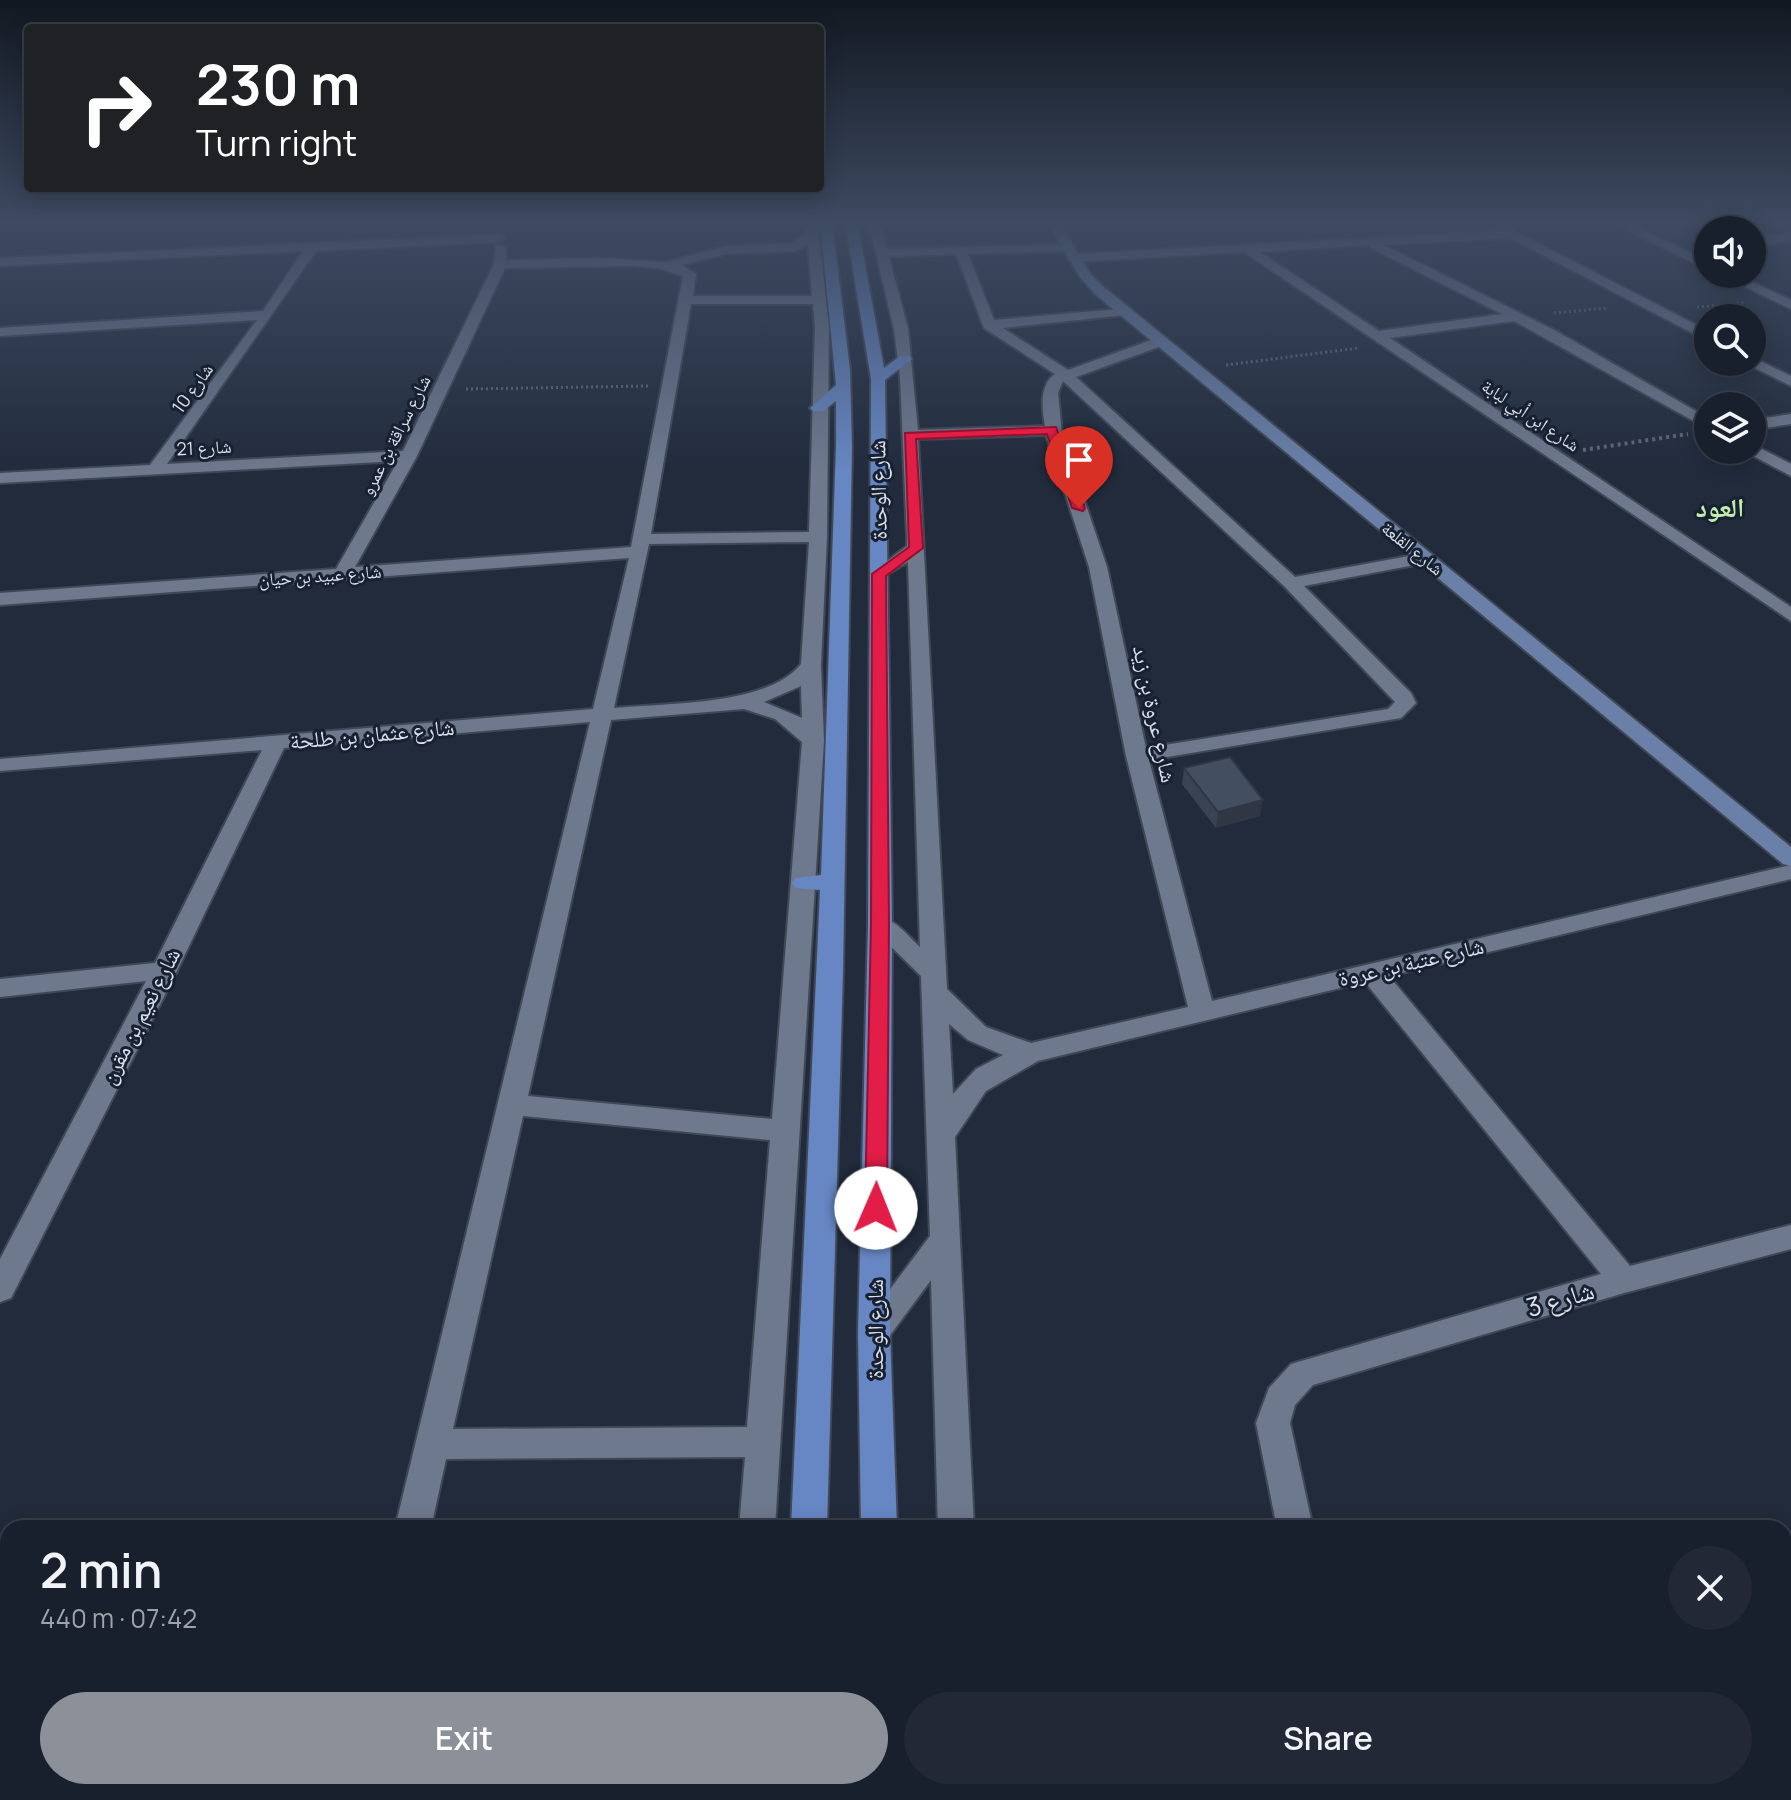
<!DOCTYPE html>
<meta charset="utf-8">
<style>
body{margin:0;font-family:Manrope,"Noto Naskh Arabic",sans-serif;background:#222835;color:#f1f3f6;height:100vh;display:flex;flex-direction:column;font-size:30px;white-space:nowrap}
*{box-sizing:border-box;margin:0}
p{font-size:26px;color:#9fa3aa}
.icon{flex:none;width:44px;height:44px;fill:none;stroke:currentColor;stroke-width:2;stroke-linecap:round;stroke-linejoin:round}
.map{position:relative;flex:1;overflow:hidden}
.side{position:absolute;left:0px;top:1520px;width:1792px;height:280px;display:flex;flex-direction:column;background:#19202d;border-radius:24px 24px 0 0;box-shadow:0 4px 20px #0003,0 0 0 2px #373e49}
.side>*{flex:none}
.guide{position:absolute;left:24px;top:24px;width:800px;height:168px;border-radius:8px;box-shadow:0 4px 20px #0003,0 0 0 2px #373e49;background:#202124;color:#fff;overflow:hidden}
.controls{position:absolute;left:1694px;top:216px;display:grid;gap:16px}
.controls a{display:grid;place-items:center;width:72px;height:72px;border-radius:50%;background:#19202d;box-shadow:0 4px 20px #0003,0 0 0 2px #373e49;font-size:40px}
.pin{position:absolute;display:grid;place-items:center;width:68px;height:68px;color:#fff;margin:-82px -34px;border-radius:50% 50% 50% 0;rotate:-45deg;box-shadow:0 0 8px #0007}
.pin .icon{rotate:45deg}
.me{position:absolute;width:88px;margin:-44px;rotate:1deg;stroke-linejoin:round;filter:drop-shadow(0 0 6px #0008)}
.turn{display:flex;align-items:center;gap:28px;height:168px;padding:0 40px;font-size:36px}
.turn .icon{width:104px;height:104px;stroke-width:2.5}
.turn b{display:block;font-size:56px;line-height:68px}
.round{display:grid;place-items:center;flex:none;width:84px;height:84px;border-radius:42px;background:#222835}
.overview{display:flex;align-items:center;justify-content:space-between;height:136px;padding:0 40px}
h1{font-size:48px;font-weight:600;line-height:60px}
.cta{display:flex;gap:16px;margin-top:auto;padding:16px 40px}
.cta a{flex:1;height:92px;border-radius:48px;background:#8c9099;color:#fff;font-size:32px;font-weight:600;line-height:92px;text-align:center}
.cta a+a{background:#222835;color:#f1f3f6}
.map>svg:first-child{display:block}
.lines{fill:none;stroke-linecap:round;stroke-linejoin:round}
.street-casing{stroke:#404856;stroke-width:4}
.secondary-casing{stroke:#404856;stroke-width:4}
.primary-casing{stroke:#404856;stroke-width:4}
.path-far1{stroke:#5e6776;stroke-width:3;stroke-dasharray:2 3;stroke-linecap:butt}
.path{stroke:#5e6776;stroke-width:4;stroke-dasharray:3 4;stroke-linecap:butt}
.street{fill:#6e798e;fill-rule:evenodd}
.secondary{fill:#6a80a9;fill-rule:evenodd}
.primary{fill:#6787c4;fill-rule:evenodd}
.wall{fill:#3a4353}
.shaded-wall{fill:#2f3744}
.building{fill:#434e61;stroke:#2f3744;stroke-width:2}
.route{fill:#e11d48;stroke:#92132f;stroke-width:2}
.labels{text-anchor:middle;dominant-baseline:central;stroke-width:6;stroke-linejoin:round;paint-order:stroke}
.far-street-label{font-size:18px;fill:#d9dfeb;stroke:#182131}
.street-label{font-size:22px;fill:#d9dfeb;stroke:#182131}
.far-district-label{font-size:26px;font-weight:bold;fill:#c0edab;stroke:#182131}
.near-street-label{font-size:26px;fill:#d9dfeb;stroke:#182131}
</style>
<div class="map">
<svg width="1791" height="1800" viewBox="0 0 1791 1800">
<rect width="100%" height="100%" fill="#212b3c"/>
<g class="lines">
<defs>
<g id="street">
<path d="M818 221H831L819 235 829 327 827 537 821 665 824 741 775 1528H739L745 1457 446 1459 431 1528H395L590 722 284 748 177 971 11 1298 0 1302V1259L146 981 0 997V979L155 963 262 750 0 771V759L593 709 629 558 0 605V593L336 569 398 461 0 483V473L150 465 257 320 0 336V328L263 311 303 251 0 266V258L500 234 506 238 500 242 316 251 167 464 403 451 494 264 496 244 506 247V260L601 258 666 262 726 246 793 243ZM808 244 812 296H693L696 274 682 265 726 254 796 251ZM631 266 657 268 683 276 631 547 355 567 417 456 505 268ZM691 304H813L815 327 809 532 651 534ZM809 542 801 664C768 706 664 703 614 708L649 544ZM801 686 802 718 764 702ZM744 709 775 719 802 742 772 1119 528 1096 611 720ZM523 1116 770 1140 747 1427 453 1429Z"/>
<path d="M868 221H880L887 249 1071 244 1073 247 1067 251 968 254 994 320 1130 308 1132 311 1125 315 1003 328 1068 370 1157 338H1167V344L1076 377 1295 577 1425 553 1434 558 1425 563 1304 586 1411 693 1416 703 1401 718 1149 760 1212 1001 1791 865V879L1389 976 1630 1266 1791 1225V1249L1624 1293 1313 1385 1295 1405 1290 1423 1313 1528H1277L1256 1423 1269 1388 1291 1364 1601 1274 1365 982 1038 1061 986 1091 955 1137 974 1528H938L931 1280 885 1342 874 1345 863 1342 858 1332 930 1236 921 976 868 924 871 918C891 913 906 934 920 947L908 562 879 579 870 574 907 546V538L900 377 894 329ZM956 254 984 328 1055 374C1039 385 1042 408 1045 426L918 430 908 329 889 257ZM1063 381 1285 587 1395 702 1388 709 1146 748 1107 567 1062 434 1058 393ZM1046 435 1089 567 1126 756 1188 1007 1031 1043 986 1027 947 989 918 439ZM949 1024 968 1040 1003 1055 976 1069 953 1094Z"/>
<path d="M1609 221H1625L1708 261V270Z"/>
<path d="M1501 224 1708 331V341L1510 238 1384 245 1556 331 1708 418V429L1514 321 1390 338 1791 607V621L1244 252 1073 262 1067 258 1073 254 1498 231 1495 228ZM1369 245 1371 248 1502 314 1379 331 1260 252Z"/>
<path d="M1791 233V241L1752 246V238Z"/>
<path d="M1719 274H1735L1791 300V309Z"/>
<path d="M1752 357 1791 376V386L1747 364 1745 362H1752Z"/>
<path d="M1791 414V424L1752 430V420Z"/>
<path d="M1752 444 1791 464V476L1746 452 1745 450H1752Z"/>
<path d="M1791 1749V1789L1784 1792V1752Z"/>
<path d="M332 1792H372L370 1800H330Z"/>
<path d="M721 1792H761L760 1800H720Z"/>
<rect x="947" y="1792" width="40" height="8"/>
<path d="M1330 1792H1370L1372 1800H1332Z"/>
<path d="M1688 1792H1748L1745 1800H1685Z"/>
</g>
<path id="secondary" d="M1047 221H1059L1091 275 1105 288 1791 847V866L1783 864 1095 294 1080 277Z"/>
<g id="primary">
<path d="M820 221H832L850 370 852 446 843 972 827 1528H791L820 890 796 888 792 883 796 878 821 875 836 446V401L823 411H813L810 408 836 385Z"/>
<path d="M845 221H857L884 368 900 356H910L912 359 885 380 892 924 890 1332 897 1528H861L858 1332 868 924 871 379Z"/>
<path d="M780 1792H820L819 1800H779Z"/>
<rect x="865" y="1792" width="40" height="8"/>
</g>
</defs>
<use href="#street" class="street-casing"/>
<use href="#secondary" class="secondary-casing"/>
<use href="#primary" class="primary-casing"/>
<g class="path-far1">
<path d="M1697 307 1743 303"/>
<path d="M1554 313 1608 308"/>
<path d="M1226 365 1359 348"/>
<path d="M466 389 648 386"/>
</g>
<path class="path" d="M1583 450 1688 434"/>
<use href="#street" class="street"/>
<use href="#secondary" class="secondary"/>
<use href="#primary" class="primary"/>
</g>
<path class="wall" d="M1184 768 1260 816 1216 828 1182 784Z"/>
<path class="shaded-wall" d="M1263 800 1260 816 1216 828 1218 812Z"/>
<path class="building" d="M1230 757 1263 800 1218 812 1184 768Z"/>
<linearGradient id="sky" x2="0" y2="1"><stop stop-color="#121821"/><stop offset="0.47" stop-color="#3d4a61"/><stop offset="1" stop-color="#3d4a61" stop-opacity="0"/></linearGradient>
<rect width="1791" height="473" fill="url(#sky)"/>
<path class="route" d="M1056 427 1085 508 1083 511 1072 508 1047 434 916 439 923 548 886 576 889 924 887 1208 884 1214 876 1217 868 1214 865 1208 871 924 872 574 909 547 905 433Z"/>
<g class="labels">
<g class="far-street-label">
<text transform="translate(192 388) rotate(-54)">شارع 10</text>
<text transform="translate(1531 415) rotate(34)">شارع ابن أبي لبابة</text>
<text transform="translate(395 435) rotate(-63)">شارع سراقة بن عمرو</text>
<text transform="translate(204 447) rotate(-3)">شارع 21</text>
<text transform="translate(1413 548) rotate(39)">شارع القلعة</text>
<text transform="translate(320 575) rotate(-4)">شارع عبيد بن حيان</text>
</g>
<g class="street-label">
<text transform="translate(878 490) rotate(-91)">شارع الوحدة</text>
<text transform="translate(1155 714) rotate(78)">شارع عروة بن زيد</text>
<text transform="translate(372 734) rotate(-5)">شارع عثمان بن طلحة</text>
<text transform="translate(1411 962) rotate(-13)">شارع عتبة بن عروة</text>
<text transform="translate(140 1016) rotate(-63)">شارع نعيم بن مقرن</text>
<text transform="translate(875 1329) rotate(-90)">شارع الوحدة</text>
</g>
<g class="far-district-label">
<text x="1720" y="507">العود</text>
</g>
<g class="near-street-label">
<text transform="translate(1560 1298) rotate(-16)">شارع 3</text>
</g>
</g>
</svg>
<div class="controls">
<a><svg class="icon" aria-label="sound" viewBox="0 0 24 24"><path d="M4 9h4l5-4v14l-5-4H4zM17 9q2 3 0 6"/></svg></a>
<a><svg class="icon" aria-label="search" viewBox="0 0 24 24"><circle cx="10" cy="10" r="6"/><path d="M15 15l6 6"/></svg></a>
<a><svg class="icon" aria-label="layers" viewBox="0 0 24 24"><path d="M12 4l9 5-9 5-9-5zM3 14l9 5 9-5"/></svg></a>
</div>
<div class="pin" style="left:1079px;top:508px;background:#d93025"><svg class="icon" aria-label="arrive" viewBox="0 0 24 24"><path d="M6 21V4h12l-3 4 3 4H6"/></svg></div>
<svg class="me" style="left:876px;top:1208px" viewBox="-20 -20 40 40"><circle r="19" fill="#fff"/><path d="M0-13L10 11 0 6-10 11z" fill="#e11d48"/></svg>
<div class="guide">
<div class="turn"><svg class="icon" aria-label="right" viewBox="0 0 24 24"><path d="M7 20v-9h11M14 6l5 5-5 5"/></svg><div><b>230 m</b>Turn right</div></div>
</div>
<section class="side">
<div class="overview"><div><h1>2 min</h1><p>440 m · 07:42</p></div><a class="round"><svg class="icon" aria-label="close" viewBox="0 0 24 24"><path d="M6 6l12 12M18 6L6 18"/></svg></a></div>
<div class="cta"><a>Exit</a><a>Share</a></div>
</section>
</div>
